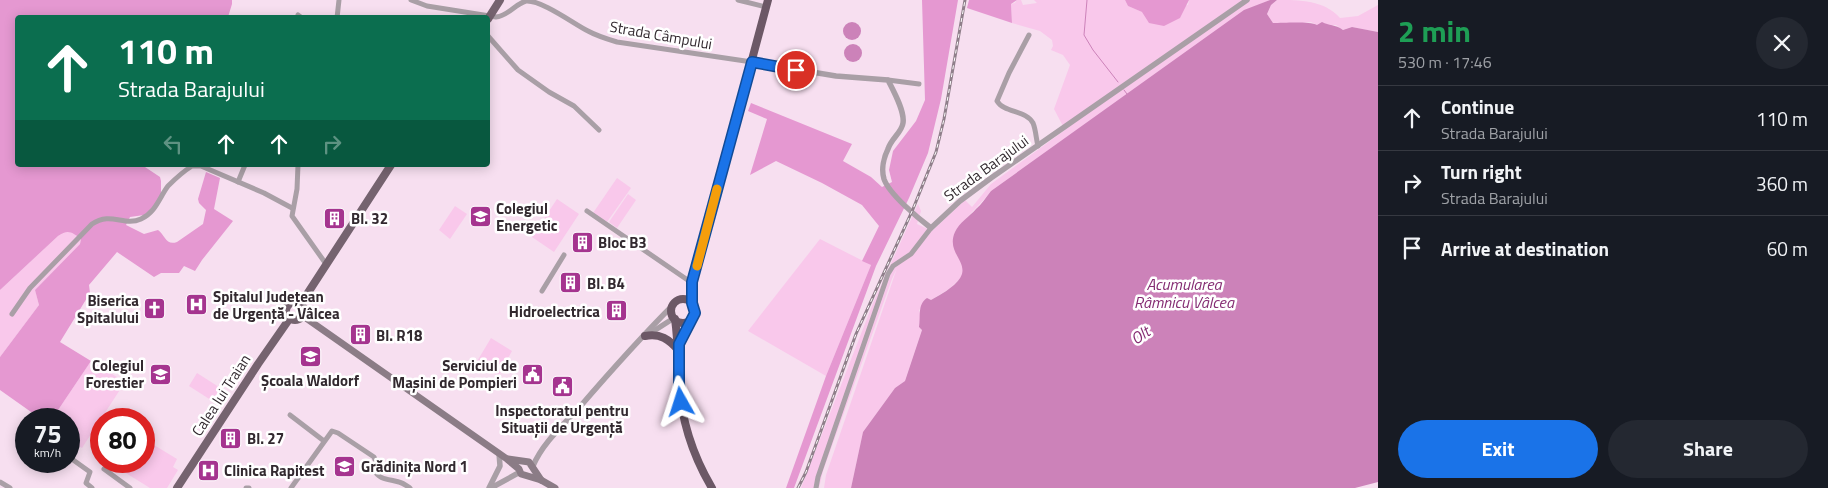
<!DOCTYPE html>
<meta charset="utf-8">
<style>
body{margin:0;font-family:"Titillium Web",sans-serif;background:#242831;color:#f1f3f6;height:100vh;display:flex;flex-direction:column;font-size:19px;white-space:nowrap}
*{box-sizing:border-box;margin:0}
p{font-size:16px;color:#9ea1a6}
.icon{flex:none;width:28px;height:28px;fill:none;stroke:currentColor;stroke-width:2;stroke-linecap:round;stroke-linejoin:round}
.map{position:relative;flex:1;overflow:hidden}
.side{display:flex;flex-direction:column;background:#171b24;width:450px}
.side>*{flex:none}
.top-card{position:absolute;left:15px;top:15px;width:475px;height:152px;border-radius:5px;box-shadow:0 2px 12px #0003;background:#0b6e4f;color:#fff;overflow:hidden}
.speed{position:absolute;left:15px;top:408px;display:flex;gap:10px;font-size:25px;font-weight:700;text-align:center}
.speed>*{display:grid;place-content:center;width:65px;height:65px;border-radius:50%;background:#171b24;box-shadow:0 2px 12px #0003;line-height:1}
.speed small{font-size:12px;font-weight:400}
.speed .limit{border:8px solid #d22;background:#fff;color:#111}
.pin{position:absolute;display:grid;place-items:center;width:42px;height:42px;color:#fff;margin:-21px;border:2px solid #fff;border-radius:50%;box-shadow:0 1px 5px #0007}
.me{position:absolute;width:55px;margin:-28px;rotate:354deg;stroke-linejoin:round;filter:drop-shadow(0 0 4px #0008)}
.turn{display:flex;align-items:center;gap:18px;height:105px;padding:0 20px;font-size:22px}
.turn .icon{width:65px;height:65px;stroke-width:2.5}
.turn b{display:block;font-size:35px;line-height:42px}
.lanes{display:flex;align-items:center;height:48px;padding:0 20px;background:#0003;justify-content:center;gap:25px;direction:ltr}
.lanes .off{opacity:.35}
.round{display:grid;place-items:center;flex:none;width:52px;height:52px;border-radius:26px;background:#242831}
.overview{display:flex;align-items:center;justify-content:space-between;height:85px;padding:0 20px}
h1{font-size:30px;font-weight:700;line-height:38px;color:#1e9e55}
.button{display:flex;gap:10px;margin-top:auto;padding:10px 20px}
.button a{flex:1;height:58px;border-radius:30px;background:#1a73e8;color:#fff;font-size:20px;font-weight:700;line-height:58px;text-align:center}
.button a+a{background:#242831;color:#f1f3f6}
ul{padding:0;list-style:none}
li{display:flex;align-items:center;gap:15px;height:65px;padding:0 20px;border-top:1px solid #363941}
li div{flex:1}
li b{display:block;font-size:19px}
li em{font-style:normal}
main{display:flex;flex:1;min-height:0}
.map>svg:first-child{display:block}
.green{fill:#f9c8eb}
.forest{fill:#e598d1}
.water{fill:#cc82b9}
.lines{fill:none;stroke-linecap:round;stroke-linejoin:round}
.stream{stroke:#cc82b9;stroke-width:1}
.minor{stroke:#a99fa6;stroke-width:5}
.tertiary{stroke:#a99fa6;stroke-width:5.5}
.secondary{stroke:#8b7c86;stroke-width:7}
.primary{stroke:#75636f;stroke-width:8}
.trunk{stroke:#6c5866;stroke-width:8}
.rail-casing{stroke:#8f7f8a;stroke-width:3}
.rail{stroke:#fff;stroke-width:1;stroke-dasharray:4;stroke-linecap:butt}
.route-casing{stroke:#114b97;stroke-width:12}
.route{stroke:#1a73e8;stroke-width:9}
.slow{stroke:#f59e0b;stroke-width:9}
.labels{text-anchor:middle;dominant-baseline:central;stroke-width:5;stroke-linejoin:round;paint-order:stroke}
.street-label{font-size:15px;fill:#32292f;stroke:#fff}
.poi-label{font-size:15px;font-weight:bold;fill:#32292f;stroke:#fff;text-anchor:start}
.water-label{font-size:16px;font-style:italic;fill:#852d73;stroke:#fff}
</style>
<main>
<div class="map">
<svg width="1378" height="488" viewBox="0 0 1378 488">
<rect width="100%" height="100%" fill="#f7dff0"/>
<g class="green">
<path d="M1017 0H1021L1023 5 1037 3 1034 0H1125L1128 6 1142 12 1188 5 1189 0H1270L1244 11 991 191C980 205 966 217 955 232L956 254 962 263 964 271 962 277 949 289 931 300 919 310 921 317 919 327 922 330 905 381 895 388 863 432 851 488H824L826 475 897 268 892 279 823 471 819 488H801L873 303 918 204 921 211 917 224 932 231 965 200 972 207 991 184 1065 130 1054 109 1070 65 1063 55 1051 50 1053 46 1052 40 1040 31 1012 23 1011 4 1015 3Z"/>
<path d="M1277 0C1300 0 1324 0 1340 18L1358 16 1378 5V32L1352 27 1343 30 1336 25H1317L1311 22 1294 24 1273 23 1267 14 1271 5Z"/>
<path d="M617 178 631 188 607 222 593 213Z"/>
<path d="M628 194 636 200 617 228 609 222Z"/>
<path d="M557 199 579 214 554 252 532 237Z"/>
<path d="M455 206 467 214 450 239 439 230Z"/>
<path d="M65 231 73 232 81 239 80 244 35 290 39 305 0 357V290L58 236Z"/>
<path d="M820 239 871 265 826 376 748 331Z"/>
<path d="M491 338 512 351 498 376 476 363Z"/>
<path d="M91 361 125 382 82 448 69 439V419H52Z"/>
<path d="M197 373 222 389 214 402 189 386Z"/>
<path d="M144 439 177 459 173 467 178 470 167 488H150L113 465 115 461H144Z"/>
</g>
<g class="forest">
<path d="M0 0H232V4L228 17 18 18V165H142L160 177 161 181V194L153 209 144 215 130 217 126 225 144 234 158 230C165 235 166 246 177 242L203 224 206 210 199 203 198 199 206 172 220 178 214 209 233 221 202 260 195 271 184 266 179 273H161L154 277 117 252 89 285 90 293 60 342 91 361 52 419H41L0 390V357L39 305 35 290 80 244 81 239C72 232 68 229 58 236L0 290Z"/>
<path d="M922 0H958L941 99 928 153 909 198 876 266 794 488H786L826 376 871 265 862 261 879 226 862 205 822 183 776 161 750 175 767 119 748 111 751 103 852 144 843 161 871 177 882 187 892 182 889 170 893 151 916 121 925 100Z"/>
<path d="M969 0H1017L1011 4 1012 23 967 8Z"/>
<path d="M1125 0H1189L1180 18 1164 26 1149 23 1142 12 1128 6Z"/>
</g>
<g class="water">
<path d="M1270 0H1277L1271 5 1267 14 1273 23C1284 23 1309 21 1317 25L1322 22C1329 26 1335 24 1343 30L1352 27 1378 32V482L1355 488H851L863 432 895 388 905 381 922 330 919 327C921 316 917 305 927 298L931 300C993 267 942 261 955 232 959 223 970 216 976 209 982 204 986 197 991 191L1244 10Z"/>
<circle cx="852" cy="31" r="9"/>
<circle cx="853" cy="53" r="9"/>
</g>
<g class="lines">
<g class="stream">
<path d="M1087 0 1084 35 1093 50 1118 82"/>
<path d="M1124 90 1127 94"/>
</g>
<g class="minor">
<path d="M411 0 427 6 496 17C508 16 515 4 526 1 542 0 574 24 588 31 597 36 607 39 617 42L752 62"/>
<path d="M738 0 766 7"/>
<path d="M298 15 302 18"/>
<path d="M337 18 339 0"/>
<path d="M1029 35 1009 73 997 101C1004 113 1026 110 1033 123 1036 130 1036 139 1038 146"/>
<path d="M488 36 518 70 549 92 574 106 599 130"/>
<path d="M888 80 919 84"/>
<path d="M298 165 297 189 292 216 326 264"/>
<path d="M238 182 245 165"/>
<path d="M587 211 692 283"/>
<path d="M542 291 564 255"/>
<path d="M12 314 30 288 92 224C111 211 124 227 141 219 156 212 159 198 168 186 175 179 184 171 192 166H201L264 193 292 208"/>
<path d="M290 415 324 441"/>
<path d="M69 457 90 472 86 483 92 488"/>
<path d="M104 469 130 488"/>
<path d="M0 482 10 488"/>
<path d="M246 488H249"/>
<path d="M291 488 332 431 338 433 374 457 376 462 374 470C379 480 389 479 399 482 403 483 407 486 410 488"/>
<path d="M816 488 818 477 888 274 893 266 911 254 931 228"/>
</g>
<g class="tertiary">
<path d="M752 62 836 76 888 80C893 90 905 111 903 123 902 132 891 139 888 149 884 157 881 169 884 179 889 194 918 218 931 228L960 201 991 178 1247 0"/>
<path d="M649 334 674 318"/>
<path d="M533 466C542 444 562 426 578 409 609 373 641 337 675 303"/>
<path d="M489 488 500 466 499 453"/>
<path d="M491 488 520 472"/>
</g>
<g class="secondary">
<path d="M303 316 507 459 519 469 521 474 541 480 555 488"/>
<path d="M508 459 529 462 541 480"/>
</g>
<g class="primary">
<path d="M488 19 500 0"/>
<circle cx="295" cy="311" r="9"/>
<path d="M300 305 391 165"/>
<path d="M177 488 258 364 290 318"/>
</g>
<g class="trunk">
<circle cx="683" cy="311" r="12"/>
<path d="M692 303V283L768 0"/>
<path d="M675 319C678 340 678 360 679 381 681 419 693 456 712 488"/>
<path d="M645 336C660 333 669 339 679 351"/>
<path d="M680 342 691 320"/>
</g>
<defs>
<path id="rail" d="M798 488 806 472 856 334 913 209 936 152 944 119 965 0"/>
</defs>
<use href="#rail" class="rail-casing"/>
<use href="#rail" class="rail"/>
</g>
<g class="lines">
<defs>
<path id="route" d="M681 402 679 383V344L695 313 692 303V282L752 62 796 70"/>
</defs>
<use href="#route" class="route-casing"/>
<use href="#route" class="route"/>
<path class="slow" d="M697 266 717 189"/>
</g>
<defs>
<symbol id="school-square" viewBox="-11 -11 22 22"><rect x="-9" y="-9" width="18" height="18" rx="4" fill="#a5348f" stroke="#fff"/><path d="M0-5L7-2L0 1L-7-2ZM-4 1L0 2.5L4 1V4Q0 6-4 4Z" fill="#fff"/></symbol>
<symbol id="building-square" viewBox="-11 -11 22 22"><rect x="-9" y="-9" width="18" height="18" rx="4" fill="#a5348f" stroke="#fff"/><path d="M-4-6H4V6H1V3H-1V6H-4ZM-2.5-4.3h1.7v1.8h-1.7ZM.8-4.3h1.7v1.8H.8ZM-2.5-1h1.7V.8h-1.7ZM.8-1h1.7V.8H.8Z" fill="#fff"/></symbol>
<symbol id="hospital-square" viewBox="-11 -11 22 22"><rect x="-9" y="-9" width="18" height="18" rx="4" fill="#a5348f" stroke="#fff"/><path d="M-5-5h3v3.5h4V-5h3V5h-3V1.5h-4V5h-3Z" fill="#fff"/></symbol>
<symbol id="church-square" viewBox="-11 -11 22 22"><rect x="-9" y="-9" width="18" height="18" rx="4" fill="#a5348f" stroke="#fff"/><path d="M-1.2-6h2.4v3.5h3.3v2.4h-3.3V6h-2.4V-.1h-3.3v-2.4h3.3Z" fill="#fff"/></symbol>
<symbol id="civic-square" viewBox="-11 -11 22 22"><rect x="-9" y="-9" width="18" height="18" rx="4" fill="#a5348f" stroke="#fff"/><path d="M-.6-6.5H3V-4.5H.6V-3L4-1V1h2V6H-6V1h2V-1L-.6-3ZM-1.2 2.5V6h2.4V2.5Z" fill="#fff"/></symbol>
</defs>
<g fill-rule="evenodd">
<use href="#school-square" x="468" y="204" width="25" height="25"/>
<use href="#building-square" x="322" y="206" width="25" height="25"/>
<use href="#building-square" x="570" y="230" width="25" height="25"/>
<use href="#building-square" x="558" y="270" width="25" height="25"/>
<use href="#hospital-square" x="184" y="292" width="25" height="25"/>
<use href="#church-square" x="142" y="296" width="25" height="25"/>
<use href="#building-square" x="604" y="298" width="25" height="25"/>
<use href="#building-square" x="348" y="322" width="25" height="25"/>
<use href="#school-square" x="298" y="344" width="25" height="25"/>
<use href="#school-square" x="148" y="362" width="25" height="25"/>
<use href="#civic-square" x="520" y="362" width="25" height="25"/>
<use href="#civic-square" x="550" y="374" width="25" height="25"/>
<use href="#building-square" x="218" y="426" width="25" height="25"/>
<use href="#school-square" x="332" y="454" width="25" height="25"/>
<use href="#hospital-square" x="196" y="458" width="25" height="25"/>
</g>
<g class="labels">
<g class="street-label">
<text transform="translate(661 35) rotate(10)">Strada Câmpului</text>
<text transform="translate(986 168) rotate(-36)">Strada Barajului</text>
<text transform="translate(221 395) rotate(-57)">Calea lui Traian</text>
</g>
<g class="poi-label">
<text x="496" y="208">Colegiul<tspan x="496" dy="17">Energetic</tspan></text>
<text x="351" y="218">Bl. 32</text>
<text x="598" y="242">Bloc B3</text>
<text x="587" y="283">Bl. B4</text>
<text x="213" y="296">Spitalul Județean<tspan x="213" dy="17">de Urgență - Vâlcea</tspan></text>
<text x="139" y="300" text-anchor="end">Biserica<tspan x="139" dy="17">Spitalului</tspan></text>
<text x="600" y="311" text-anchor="end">Hidroelectrica</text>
<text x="376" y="335">Bl. R18</text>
<text x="144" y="365" text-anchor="end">Colegiul<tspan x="144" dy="17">Forestier</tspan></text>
<text x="517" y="365" text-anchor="end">Serviciul de<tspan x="517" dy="17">Mașini de Pompieri</tspan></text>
<text x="310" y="380" text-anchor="middle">Școala Waldorf</text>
<text x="562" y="410" text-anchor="middle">Inspectoratul pentru<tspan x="562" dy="17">Situații de Urgență</tspan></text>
<text x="247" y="438">Bl. 27</text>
<text x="361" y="466">Grădinița Nord 1</text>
<text x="224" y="470">Clinica Rapitest</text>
</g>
<g class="water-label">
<text x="1184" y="284">Acumularea<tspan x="1184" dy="18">Râmnicu Vâlcea</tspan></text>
<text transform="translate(1140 335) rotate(-35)">Olt</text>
</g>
</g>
</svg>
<div class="speed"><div>75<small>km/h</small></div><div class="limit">80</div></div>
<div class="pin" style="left:796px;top:70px;background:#d93025"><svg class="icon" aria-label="arrive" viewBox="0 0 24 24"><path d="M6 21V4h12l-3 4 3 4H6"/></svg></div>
<svg class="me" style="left:681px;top:402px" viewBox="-20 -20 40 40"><path d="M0-17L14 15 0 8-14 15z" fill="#1a73e8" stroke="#fff" stroke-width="4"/></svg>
<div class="top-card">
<div class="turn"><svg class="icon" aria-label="ahead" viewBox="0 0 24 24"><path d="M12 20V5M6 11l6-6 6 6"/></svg><div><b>110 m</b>Strada Barajului</div></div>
<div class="lanes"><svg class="icon off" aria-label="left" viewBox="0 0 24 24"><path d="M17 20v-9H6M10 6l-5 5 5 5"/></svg><svg class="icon" aria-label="ahead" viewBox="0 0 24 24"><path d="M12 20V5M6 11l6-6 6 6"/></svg><svg class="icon" aria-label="ahead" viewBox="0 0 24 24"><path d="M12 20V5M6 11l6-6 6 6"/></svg><svg class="icon off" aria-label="right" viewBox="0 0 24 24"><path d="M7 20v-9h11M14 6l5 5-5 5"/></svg></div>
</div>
</div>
<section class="side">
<div class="overview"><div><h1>2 min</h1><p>530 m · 17:46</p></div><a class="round"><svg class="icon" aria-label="close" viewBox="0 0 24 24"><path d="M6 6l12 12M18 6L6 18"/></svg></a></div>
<ul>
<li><svg class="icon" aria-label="ahead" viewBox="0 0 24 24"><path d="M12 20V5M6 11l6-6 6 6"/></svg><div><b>Continue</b><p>Strada Barajului</p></div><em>110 m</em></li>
<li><svg class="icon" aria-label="right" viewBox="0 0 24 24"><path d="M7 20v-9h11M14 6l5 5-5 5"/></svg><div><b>Turn right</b><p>Strada Barajului</p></div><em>360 m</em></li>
<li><svg class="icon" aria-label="arrive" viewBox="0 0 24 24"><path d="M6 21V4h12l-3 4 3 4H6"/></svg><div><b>Arrive at destination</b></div><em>60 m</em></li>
</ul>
<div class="button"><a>Exit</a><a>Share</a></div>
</section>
</main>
